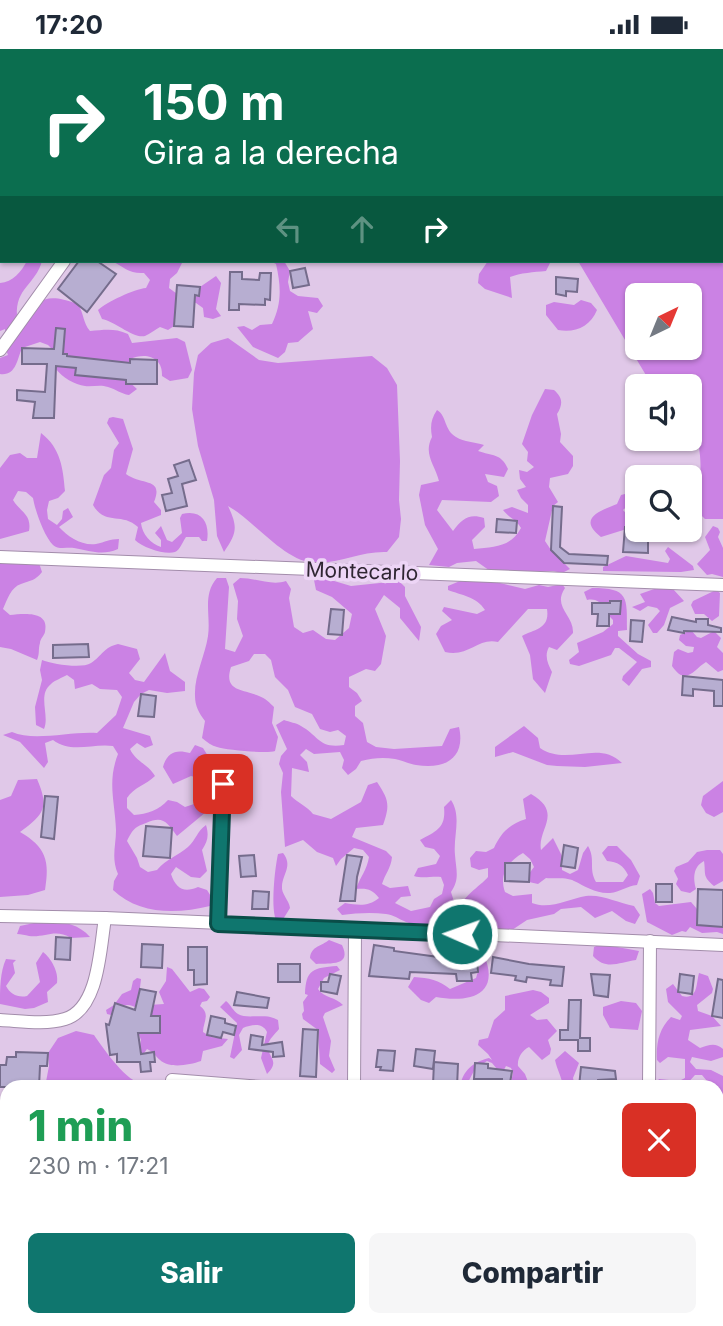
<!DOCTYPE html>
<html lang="es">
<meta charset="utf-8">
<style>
body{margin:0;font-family:Inter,sans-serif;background:#f6f6f7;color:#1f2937;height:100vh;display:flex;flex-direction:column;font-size:26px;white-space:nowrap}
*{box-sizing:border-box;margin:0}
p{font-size:23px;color:#747a83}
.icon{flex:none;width:38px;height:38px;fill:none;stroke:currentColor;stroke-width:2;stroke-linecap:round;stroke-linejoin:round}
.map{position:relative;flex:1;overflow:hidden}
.drawer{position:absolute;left:0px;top:1031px;width:724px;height:247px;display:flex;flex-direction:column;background:#fff;border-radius:21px 21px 0 0;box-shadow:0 2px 5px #0004}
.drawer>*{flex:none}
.hud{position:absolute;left:0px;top:0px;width:724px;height:214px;box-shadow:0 2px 5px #0004;background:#0b6e4f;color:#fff;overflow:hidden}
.needle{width:46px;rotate:43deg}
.fabs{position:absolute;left:625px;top:234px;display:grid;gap:14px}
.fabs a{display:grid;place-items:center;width:77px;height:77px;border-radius:10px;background:#fff;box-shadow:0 2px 5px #0004;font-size:35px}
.pin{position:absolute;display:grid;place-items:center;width:60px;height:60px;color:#fff;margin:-30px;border-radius:14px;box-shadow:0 4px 10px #0006}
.me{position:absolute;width:77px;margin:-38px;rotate:272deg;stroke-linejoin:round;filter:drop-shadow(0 0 5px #0008)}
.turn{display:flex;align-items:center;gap:24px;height:147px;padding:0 28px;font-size:32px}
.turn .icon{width:91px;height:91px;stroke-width:2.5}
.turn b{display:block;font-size:49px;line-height:60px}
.lanes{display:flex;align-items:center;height:66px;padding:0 28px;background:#0003;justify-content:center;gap:35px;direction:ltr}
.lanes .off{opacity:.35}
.round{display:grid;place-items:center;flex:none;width:74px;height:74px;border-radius:10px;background:#f6f6f7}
.head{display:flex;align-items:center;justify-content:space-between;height:119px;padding:0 28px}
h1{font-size:42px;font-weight:800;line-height:52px;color:#1e9e55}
.button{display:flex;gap:14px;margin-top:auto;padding:14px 28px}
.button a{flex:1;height:80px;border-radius:10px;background:#0f766e;color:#fff;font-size:28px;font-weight:800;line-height:80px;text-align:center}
.button a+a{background:#f6f6f7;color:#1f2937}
.status{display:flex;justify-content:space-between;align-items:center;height:49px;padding:0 35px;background:#fff;direction:ltr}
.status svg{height:19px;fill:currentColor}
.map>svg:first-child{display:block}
.forest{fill:#cb82e4;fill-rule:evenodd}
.building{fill:#b7aed1;stroke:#756c8c;stroke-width:2}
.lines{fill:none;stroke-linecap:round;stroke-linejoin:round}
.street-casing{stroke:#a38dab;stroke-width:14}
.street{stroke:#fff;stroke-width:12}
.route-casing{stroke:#0a4d48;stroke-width:18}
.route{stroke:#0f766e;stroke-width:12}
.labels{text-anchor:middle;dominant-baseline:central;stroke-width:7;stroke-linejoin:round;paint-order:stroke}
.street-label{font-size:21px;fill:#2f2632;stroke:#edd5f6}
</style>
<div class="status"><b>17:20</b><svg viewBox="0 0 49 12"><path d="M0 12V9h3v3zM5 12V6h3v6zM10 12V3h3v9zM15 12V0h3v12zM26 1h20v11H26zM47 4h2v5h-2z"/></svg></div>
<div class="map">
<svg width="723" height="1277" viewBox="0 0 723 1277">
<rect width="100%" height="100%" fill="#e0c8e8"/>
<g class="forest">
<path d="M723 200V470H705L693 458C705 421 701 406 693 368L690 366V338H653L578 212H723ZM637 247H690V299H637Z"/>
<path d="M27 212H42C36 235 15 239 17 267 43 249 47 244 78 255 84 265 83 274 90 282 105 281 114 279 128 285L132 294 177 289 185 293 192 321 188 329 170 332 162 327C163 308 146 303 130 310L126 320V330L137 340 129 346C121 345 116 340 108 338 100 335 93 338 85 337 75 336 62 328 56 320V304L48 296 40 293 22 299C17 311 16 327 0 325V309L8 306 5 298V280L0 282V234C13 233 21 223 27 212Z"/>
<path d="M112 212H183L177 224 170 230 169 239C179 247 187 250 199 247L200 238 216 227 221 234 216 260 221 267 213 270 204 268 203 259 196 254 187 252 175 266 174 277 168 281 160 278C156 280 150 285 145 287 134 290 114 272 102 270L98 261C107 253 134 240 146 239L150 231 144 224C129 225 124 218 112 212Z"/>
<path d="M270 212H284L290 222 288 233 290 242 298 247 318 249 323 257 317 264 308 262 313 280 298 293 288 294 285 303 278 309 253 298 237 278 244 277 252 281 260 276 272 275C282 254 281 237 276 215Z"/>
<path d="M488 212H551L546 222C534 223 520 224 510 228L512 249 485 240 478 234 479 225Z"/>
<path d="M581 251 591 254 597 261C590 278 575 284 558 281L546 266V256L554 253 574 256Z"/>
<path d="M228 289 259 311 278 314 372 307 387 319 397 336 400 412 399 451 401 470 399 488 387 503C363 502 342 513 318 514 286 515 255 472 228 457 238 478 237 484 224 503L217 487 214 451 198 397 192 360 194 324 198 306 211 294Z"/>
<path d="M545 340 554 341C563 349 563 355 557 365L561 385 560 393 573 407V417L568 425 550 429 549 438 558 453 553 457 545 492 551 501 570 520 562 524 553 522 493 524 476 512 457 514 449 518 429 516 438 500 425 476 419 446 421 436 439 432C435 416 423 405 432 388 430 377 431 370 437 361 447 367 444 381 456 388 464 393 475 393 484 396L478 402C492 407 501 404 508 420L504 428 485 425 488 433 497 437 499 447 491 453 442 451 437 461 453 482C462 470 469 464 484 469L485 478 472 491 474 500C494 498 511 498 521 479 516 470 509 469 503 461L512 458 528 464V456L521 449 517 441 526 438 520 430 519 421 527 423 534 418 527 412 528 403 522 395 532 366Z"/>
<path d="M113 368 123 370 133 400 126 425C142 437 164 428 154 453L161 461V466L141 474C142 485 151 495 161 498V491L155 484 161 477 167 491 172 493 182 484 180 469 182 465C202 460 210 474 207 492H202L199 488H186C183 492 180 501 175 503 165 506 143 499 135 491L138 478C122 463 105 477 93 456L104 426 111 419 114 401 119 394 107 374 109 369Z"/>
<path d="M41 384C61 399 63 420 65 442L58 449 49 452 47 461 48 470 57 476 62 470 63 462 68 459 73 468 59 478C68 488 82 497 96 495 105 493 110 490 119 490L118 500C102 507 91 502 74 499 67 498 58 501 53 496 44 487 35 461 33 449L26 443 18 442 13 451C20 463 32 465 29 482L0 490V419L10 406 20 404 27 409H37Z"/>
<path d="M637 442V454L633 452 623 461 630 469 633 478 601 488C575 468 604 461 617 455L621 446Z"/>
<path d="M713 477 718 479 720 483 718 488 723 499V528L712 525 707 526 697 515 710 501 705 488Z"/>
<path d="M668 498 693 517 694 521 681 523 603 522V518L626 507 668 514 670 510 665 502Z"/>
<path d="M0 513 39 514 42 523C35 532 31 531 21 535 11 538 7 551 3 560L10 566C23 565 50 561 45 583 44 587 40 590 40 594 38 600 40 604 37 611L11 600 0 598Z"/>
<path d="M217 529H226L229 538 225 600 235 603 243 587 237 570 238 552 233 535 240 529C255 529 272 537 286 532L291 540 289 549 294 578 303 584 313 581 326 590 335 591 349 579 352 565 332 548 316 541 314 531 324 529 351 537 399 532 405 538V547L421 578 419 592 400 569V559L384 546 375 560 386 587 381 615 375 622 366 620 349 628V638L357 644 362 652 355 657V667L363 674 367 693 376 698 394 700 442 697 450 680 459 678C466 709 445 721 416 716 409 715 402 711 395 710 383 708 373 709 361 712L356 720 348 726 342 719 344 711 340 703 314 705 306 700 300 706 307 713 309 723 292 719 291 747C299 755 307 757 313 765L331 770 361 753 368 736 377 733C389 751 390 756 383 776L356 779 352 788 386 802 392 808C391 819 385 825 382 835L390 839 408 837 411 847 401 848 395 854 411 862 430 858 434 850 442 845 444 836 441 828C431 827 423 830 414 827L418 819 436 815 440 807 434 800 425 798 420 791C437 782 446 779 444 758L451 751C462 768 453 787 455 806 456 821 460 830 451 843L457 862C443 874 424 880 406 873 399 870 394 866 386 865 372 863 356 864 342 866L337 860 345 854C358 856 368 858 379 849 372 840 367 839 356 840 360 828 367 821 369 808L363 801 354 799 341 810 336 817 333 809 317 803 303 791 285 798 281 743 283 724 279 715 281 707 287 700 276 676 284 671C289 673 297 674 301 677 319 687 319 700 344 696L346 687 338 681 330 683 320 680 312 665 295 658 288 641 275 628 271 611 265 605H254L249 612 231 618C223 643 243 640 259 647 265 649 270 654 274 658L272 674 278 688 275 702C268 705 226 701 217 698 212 697 207 693 202 689L205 672C199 664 195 657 195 647 194 627 205 607 208 587 211 566 202 546 217 529Z"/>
<path d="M460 532 496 533 525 540 539 536 548 538 562 535 565 539C552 558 574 566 573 584L557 601 549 598C544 607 548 615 552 623L545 644 533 630 530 606 522 587C535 580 550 580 547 560H528L498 593C478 588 468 609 445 603L436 585 441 577 452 571 442 562 444 558 477 565 485 561C477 548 461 546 448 541V537Z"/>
<path d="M592 539C629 539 627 548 627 581L618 582V587L638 605 651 612V618L642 620 629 637 622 631 623 627 637 613 619 599H615L611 606 579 617 570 615 569 611 579 603 577 594 603 583 613 575V571C603 562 603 548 587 551L584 543Z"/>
<path d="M657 539 673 540 684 552 670 559 664 576 657 584H653L648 576 660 562 657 559 648 557 640 562 632 558 645 553 640 545Z"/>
<path d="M716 541 720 544 719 567 712 572 704 565H695L691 556 693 552Z"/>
<path d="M691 581 697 588 701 589 714 582 721 589 717 598 723 604V621L718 623 706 613C694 620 686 638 672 617L674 603 678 600 688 604 693 603 694 598 686 597 679 591 680 586Z"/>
<path d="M118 595 137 600 140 610 129 624 135 631 144 633 165 604 170 622 185 633V642L167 644 149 641 141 645 134 653 123 679 150 687 153 696 145 699 137 694 130 700C135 712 148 715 155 727 146 736 134 738 127 749V759L134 766C147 765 159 761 168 751L177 753 185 758 194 755 198 747 199 729 191 727 173 735 163 718C167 703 176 700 190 704L195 696 203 699 213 715 206 763 177 787C167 773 163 766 146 774 135 778 133 780 127 792L137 809 140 818 148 823 157 821C166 810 178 807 188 798 196 791 197 782 206 776 209 786 208 792 202 801L207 822 200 829 191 828 176 818 171 825C176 840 184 844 198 838L207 841 212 849 210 857C177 865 139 866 113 841L114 832 118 825C111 809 116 797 116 781 115 753 107 733 118 705L113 697C93 694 71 705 53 691L45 694 48 713 44 719 20 693 3 686 12 683C34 693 71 682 97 684L116 666 122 648 117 641 100 640 92 635 75 640 74 631 67 626C62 629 55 631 51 635 37 646 50 666 44 680L36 676 35 658 42 631 40 621 42 611C52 615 82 620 91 614 102 607 104 598 118 595Z"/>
<path d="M524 677 538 689 540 699C568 718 598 690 622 714L585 718 557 717 547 716 513 703 495 708V698Z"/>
<path d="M37 730C49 758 45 765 20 783 46 798 50 812 45 841L28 846 0 848V751L11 747 18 731Z"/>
<path d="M723 732V763L714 768 706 764 701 756 703 747Z"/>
<path d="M531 745C564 764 537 780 541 801L553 789 562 807V821L570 825 578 821 583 804 588 797C596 811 588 819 596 833H623L628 826C623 816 618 813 607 812L602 804 608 797H617L631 811 640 827 637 836C627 837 620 843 610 844 596 845 585 837 574 832 567 828 554 830 546 829L538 835 529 833 528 826 534 818 530 810 523 804C507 813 499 826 505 843L513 847 532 845V854C550 861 568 850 586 847 602 845 618 854 634 857L640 866 635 875 626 872 612 862 595 869 581 858 561 860 554 865 527 871 512 881H492L485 876 477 879C436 863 477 841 488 828V819L479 821 471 818 470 809 476 802 486 803 494 799C501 783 510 775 526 770L523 750Z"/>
<path d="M707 801H720L723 805V832L714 837C702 827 706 825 704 812 693 818 693 829 696 840L690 844 681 842 676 835 678 830 674 822 676 818 688 813 697 803Z"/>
<path d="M283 804C293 817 283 824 282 837 281 845 289 851 290 859L282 872 277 873C270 862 275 818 278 805Z"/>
<path d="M650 840 653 844 655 854 659 857 691 853 697 860 723 872V885L717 883 702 884 690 878 686 883 682 882 672 886 647 873 642 845Z"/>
<path d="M48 871C63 872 80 876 90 888L71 889C55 879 45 889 29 887 25 886 21 885 17 885L20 877Z"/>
<path d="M329 891 342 896C352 917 331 914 316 915L310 909C311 897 322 897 329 891Z"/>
<path d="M601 895 639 902 636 911C620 913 606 922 593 907L594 898Z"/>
<path d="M43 903C51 909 59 923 57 934L47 943 48 953 34 959 25 960 0 955C0 940 0 923 6 910L16 911 13 914 15 924 6 937C10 945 18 949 27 947L40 933 36 914Z"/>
<path d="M486 911C499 950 463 953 436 948L429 954 421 951 408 938 414 928C429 929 439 931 450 940L476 929 481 912Z"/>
<path d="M337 917 340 921 324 929 318 940C324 949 336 948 343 956L325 964 323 968 331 992 329 1007 335 1021 332 1024 320 1015 318 981 303 970 302 965 304 962 303 953 308 946 305 945C306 920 313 919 337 917Z"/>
<path d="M167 918 172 920 190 943 199 939 204 940 210 948 207 952 202 953 200 957C211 965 203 973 203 983L211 988 228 990 222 997 203 1002 201 1012C189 1016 170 1020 160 1011 155 1007 154 1003 147 1000L142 1007 138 1006 141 991 136 977V959C126 952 119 959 111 966L107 965 106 961 114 956 122 945 131 941 133 932 137 929 141 930 139 947 149 956 164 955 159 943 166 932Z"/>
<path d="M699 924 708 927 713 940 712 944 697 956 698 962 712 967 721 977 690 981 688 991 700 999C709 996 715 993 723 1000V1008L711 1012 692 1008 690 1013 696 1020 711 1021 723 1027V1063L718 1062V1038H707V1032L702 1026H695L684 1038H653L659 1030 679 1032 685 1029V1010L668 1008 660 1014 657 1011C656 994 659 980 671 968L680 971 682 967 668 953 666 940 673 935 682 947C698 951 696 935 699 924Z"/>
<path d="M533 941 541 943 549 949V954L530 966 537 971 547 970 557 982 548 991 551 1000 550 1005 542 1011 529 998C522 1001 517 1010 518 1017L525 1025 530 1038H510L513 1024 511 1019 506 1017 498 1032V1038H490L497 1020 492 1014 487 1012 475 1020 466 1037 460 1038C463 1021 473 1013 489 1009L492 1011 488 1005 478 996 479 991 488 989 494 971 505 961V947Z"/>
<path d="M226 952C231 956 233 962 238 965 248 971 266 963 278 971L279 980C275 985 269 990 268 996 267 1009 281 1011 267 1025L261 1009 267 983C262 973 251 976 243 979L239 986 242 1001 234 1010 230 1008 237 974 220 958Z"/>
<path d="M621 952 636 954 642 962 638 981 610 979 603 966V958Z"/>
<path d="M76 982 94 986C103 999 128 1036 145 1035 154 1035 162 1030 172 1031L178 1038H45L49 1017 48 1004 58 989Z"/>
<path d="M565 1002 579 1014 573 1029 575 1038H563C562 1028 557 1021 555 1011Z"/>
<path d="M0 1057H7V1270L108 1271 117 1277H0Z"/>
</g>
<g class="building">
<path d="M79 212H97L116 225 87 263 58 240Z"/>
<path d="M305 219 309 236 293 239 290 222Z"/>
<path d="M230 223H242V230L259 231 260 224H271L270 251 265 250V256L239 255V261H229Z"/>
<path d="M556 228 578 230 577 243 566 242V247L556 245Z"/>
<path d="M177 236 200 238 199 247 195 246 193 278 174 277Z"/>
<path d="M56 279 65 280 63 305H67V307L130 314V310L157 311V335H126V331L75 326 76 319 56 317 54 369H33L35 353 17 351V341L45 343 47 315H22V299L54 300Z"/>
<path d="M189 411 196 431 182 435 187 457 166 462 162 446 172 444 168 430 178 427 174 416Z"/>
<path d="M630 453H637V481H648V504L623 503 625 478H628Z"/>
<path d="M553 457 562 458 560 498 569 505 608 507 607 516 564 514 551 501Z"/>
<path d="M497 470 517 472 516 484 496 483Z"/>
<path d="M610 552H621L620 565H609V577H597L598 565H592V554H610Z"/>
<path d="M331 560 344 561 342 586 328 585Z"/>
<path d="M672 568 696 573V570H708V576L721 579V583L684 582V584L668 581Z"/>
<path d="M631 571 644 572 642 593 630 592Z"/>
<path d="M88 595 89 608 53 609V596Z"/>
<path d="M683 627 723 631V657H714V642L693 640V647L682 646Z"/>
<path d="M141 645 156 647 154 668 138 667Z"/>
<path d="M45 747 58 748 54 790 41 788Z"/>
<path d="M146 777 172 779 170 809 143 807Z"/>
<path d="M564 796 578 799 575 819 561 817Z"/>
<path d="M254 806 256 827 241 828 239 807Z"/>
<path d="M347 806 362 808 357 828 355 852H340Z"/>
<path d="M505 814H530L529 833 505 832Z"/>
<rect x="656" y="835" width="16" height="18"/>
<path d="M698 840 723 841V878L697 876Z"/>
<path d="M253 842 269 843 268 860H252Z"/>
<path d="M56 888 71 889 70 911 55 910Z"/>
<path d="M142 895 163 896 162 919 141 918Z"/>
<path d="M374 896 394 899V902L446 909V906L470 905 471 909H477L478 923 471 924 472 932H457L456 925 410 923 409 930 369 927Z"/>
<path d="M188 898H207V935L194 936V921H188Z"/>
<path d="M493 908 529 915 564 918 562 937 550 936 551 931 527 928 526 933 515 931 516 927 491 924Z"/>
<rect x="278" y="915" width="22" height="18"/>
<path d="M330 925 341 927 337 945 321 942V933H328Z"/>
<path d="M591 925 610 926 608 948 594 946Z"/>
<path d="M680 925 694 927 692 945 678 943Z"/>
<path d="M718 930 723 931V969L712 967Z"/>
<path d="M140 940 156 943 151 967H160V984H138L141 1005 154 1003 155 1013H150L151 1022 141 1023 140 1013H117V1005L110 1006 106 975 109 976 115 954 135 961Z"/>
<path d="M237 943 269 949 267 959 234 956Z"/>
<path d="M569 951H581L580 989H590V1002H578V991H560V981H568Z"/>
<path d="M211 967 225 970V974L236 977 234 986 223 983 221 989 207 986Z"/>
<path d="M303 980 318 981 316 1028 300 1027Z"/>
<path d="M251 986 263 988 262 996 282 993 284 1007 273 1008V1003L249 1000Z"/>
<path d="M416 1000 435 1002 433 1020 414 1017Z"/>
<path d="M378 1001 395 1002 393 1022 380 1021 381 1018H376Z"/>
<path d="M16 1003 48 1004 47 1017H40L39 1038H0V1016H6L7 1008H16Z"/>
<path d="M434 1013 458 1015 457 1038 433 1036Z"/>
<path d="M475 1014 488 1015V1019L512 1022 510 1034 502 1033V1030H474Z"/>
<path d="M581 1018 615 1022 616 1030 598 1031 597 1038H579Z"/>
</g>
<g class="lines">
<defs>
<g id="street">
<path d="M584 2 585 0"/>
<path d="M0 301 64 212"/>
<path d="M0 508 723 536"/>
<path d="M0 867 105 869 723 896"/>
<path d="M218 875 223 735"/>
<path d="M0 971C21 972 45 976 65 970 99 960 100 899 105 869"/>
<path d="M172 1031 261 1038"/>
<path d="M354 1038 355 881"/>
<path d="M649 1038 650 892"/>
<path d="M718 1069 723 1070"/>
<path d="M718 1262 723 1260"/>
<path d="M336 1277V1270"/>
<path d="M348 1277 360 1270"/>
<path d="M483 1277 485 1270"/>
<path d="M684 1277 697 1270"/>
</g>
</defs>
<use href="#street" class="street-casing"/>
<use href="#street" class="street"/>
</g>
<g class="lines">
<defs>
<path id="route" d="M223 735 218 875 462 885"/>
</defs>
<use href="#route" class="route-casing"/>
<use href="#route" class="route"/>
</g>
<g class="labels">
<g class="street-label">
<text transform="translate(362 522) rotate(2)">Montecarlo</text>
</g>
</g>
</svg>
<div class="fabs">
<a><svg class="needle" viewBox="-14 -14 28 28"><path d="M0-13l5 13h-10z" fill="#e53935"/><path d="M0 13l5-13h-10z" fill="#747a83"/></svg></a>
<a><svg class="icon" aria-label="sound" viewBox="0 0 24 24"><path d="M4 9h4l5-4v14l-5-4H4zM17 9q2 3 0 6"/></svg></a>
<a><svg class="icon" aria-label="search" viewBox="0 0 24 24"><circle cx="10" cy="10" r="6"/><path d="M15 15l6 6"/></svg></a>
</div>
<div class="pin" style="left:223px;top:735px;background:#d93025"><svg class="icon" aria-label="arrive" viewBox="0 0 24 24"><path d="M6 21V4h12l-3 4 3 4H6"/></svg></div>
<svg class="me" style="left:462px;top:885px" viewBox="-20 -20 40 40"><circle r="17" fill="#0f766e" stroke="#fff" stroke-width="3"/><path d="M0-11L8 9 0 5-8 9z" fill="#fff"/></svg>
<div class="hud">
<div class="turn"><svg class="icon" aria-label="right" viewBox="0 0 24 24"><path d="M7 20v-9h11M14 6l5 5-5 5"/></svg><div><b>150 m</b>Gira a la derecha</div></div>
<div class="lanes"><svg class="icon off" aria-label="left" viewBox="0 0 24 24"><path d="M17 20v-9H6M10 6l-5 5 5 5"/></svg><svg class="icon off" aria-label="ahead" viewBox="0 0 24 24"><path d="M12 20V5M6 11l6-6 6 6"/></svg><svg class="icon" aria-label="right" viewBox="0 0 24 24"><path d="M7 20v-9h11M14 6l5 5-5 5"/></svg></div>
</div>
<section class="drawer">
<div class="head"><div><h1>1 min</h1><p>230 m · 17:21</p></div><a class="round" style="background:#d93025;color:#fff"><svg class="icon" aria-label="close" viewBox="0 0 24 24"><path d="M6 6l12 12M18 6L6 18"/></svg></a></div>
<div class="button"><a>Salir</a><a>Compartir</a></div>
</section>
</div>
